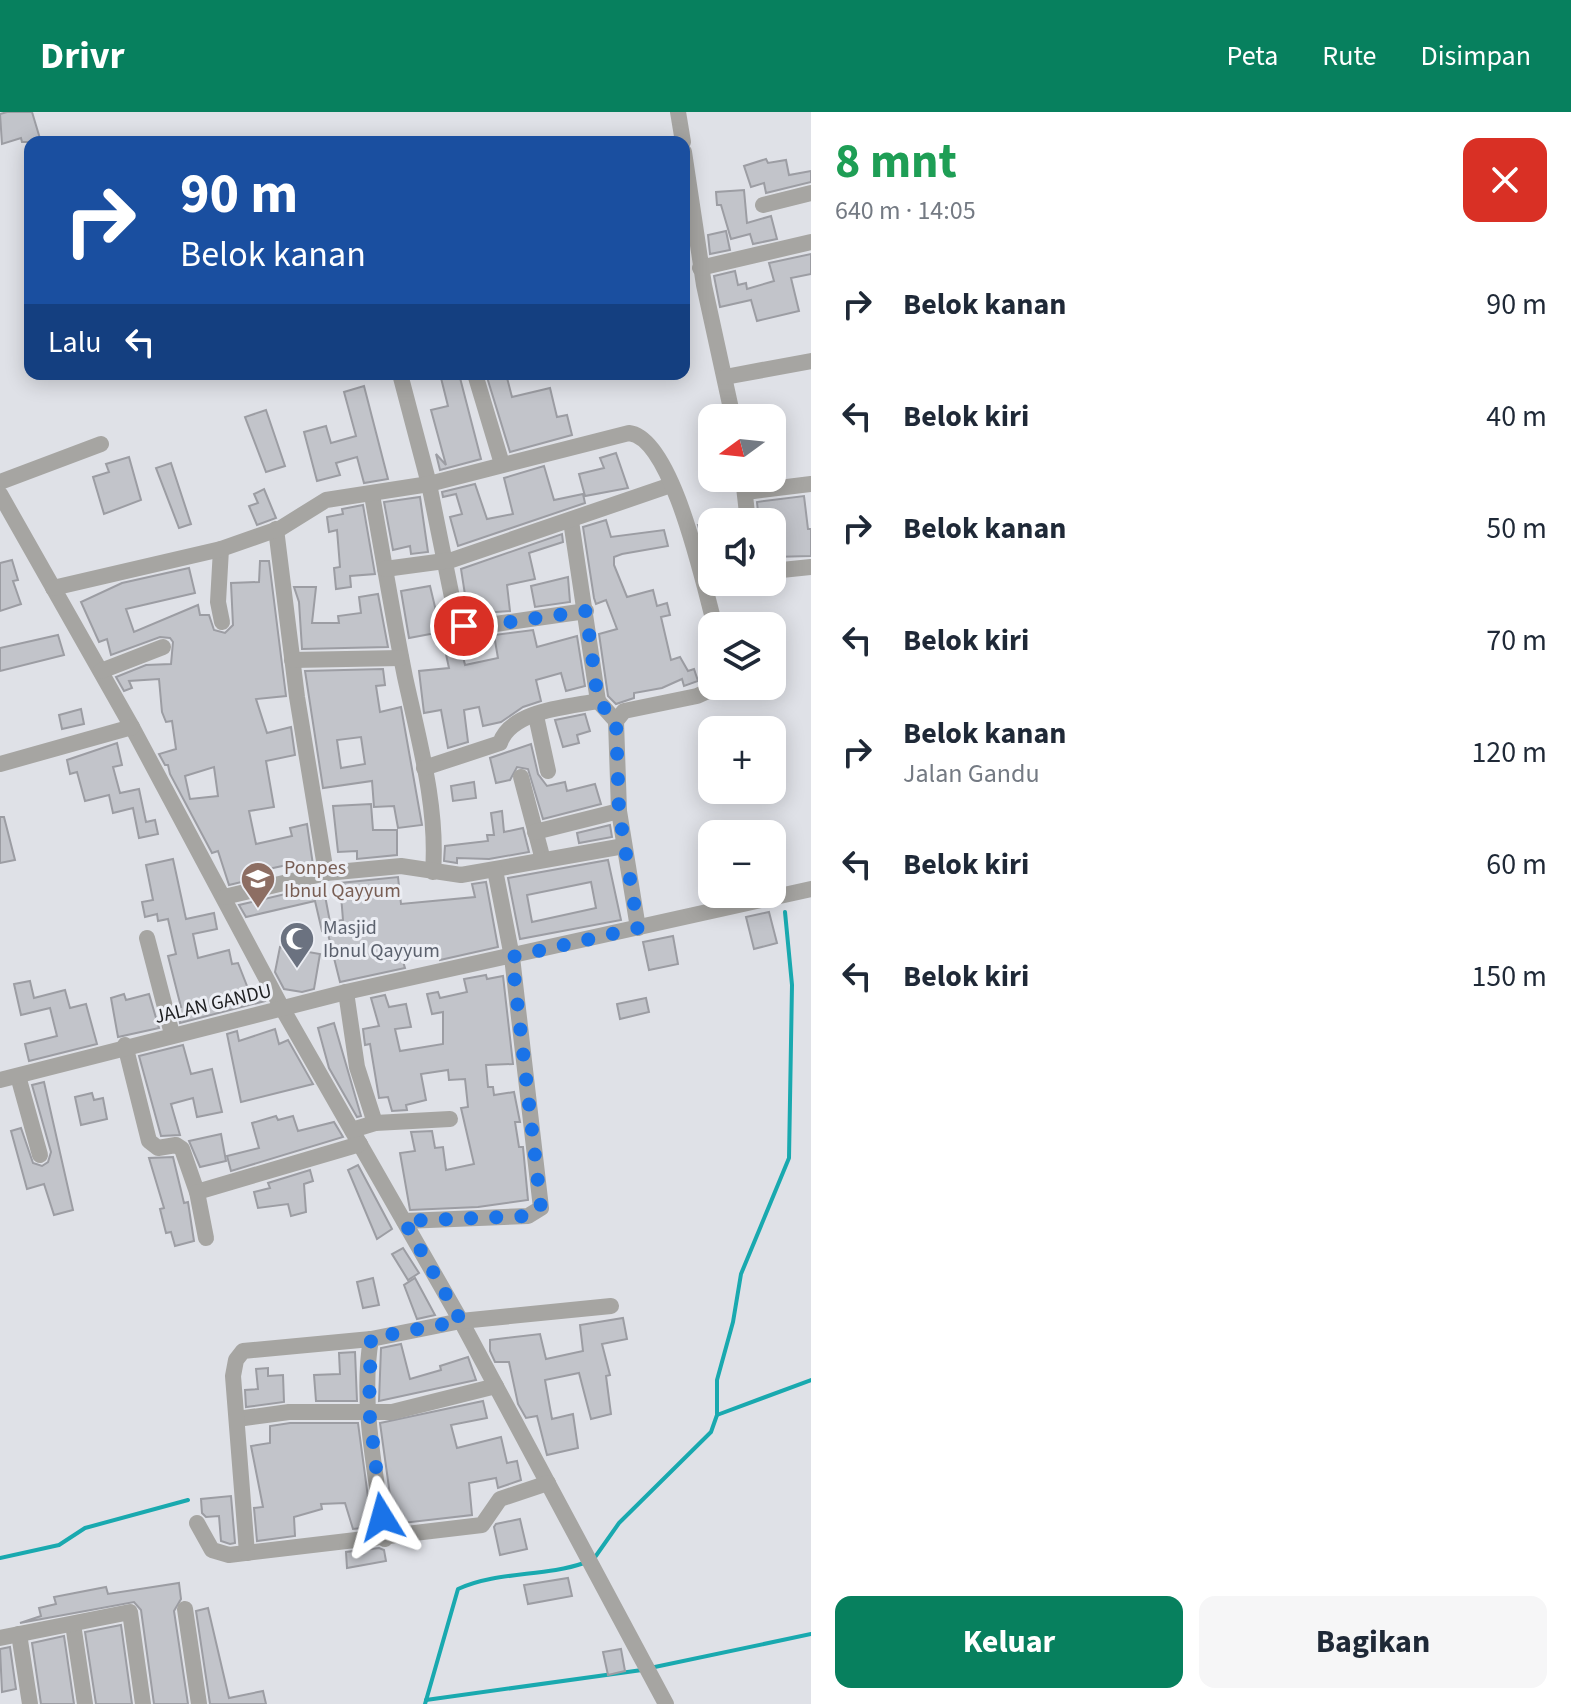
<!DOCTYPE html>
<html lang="id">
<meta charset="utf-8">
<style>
body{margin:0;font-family:"Source Sans 3",sans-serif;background:#f6f6f7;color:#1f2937;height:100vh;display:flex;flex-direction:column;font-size:30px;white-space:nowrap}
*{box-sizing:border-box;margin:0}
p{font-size:26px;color:#747a83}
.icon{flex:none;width:44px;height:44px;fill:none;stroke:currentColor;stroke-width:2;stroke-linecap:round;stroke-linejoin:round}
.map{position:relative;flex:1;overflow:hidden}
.side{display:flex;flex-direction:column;background:#fff;width:760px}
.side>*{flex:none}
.banner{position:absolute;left:24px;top:24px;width:666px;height:244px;border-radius:16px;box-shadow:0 4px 20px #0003;background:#1a4fa0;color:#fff;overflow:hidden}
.needle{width:52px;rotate:255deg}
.fabs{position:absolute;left:698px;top:292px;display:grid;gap:16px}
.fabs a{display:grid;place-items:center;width:88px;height:88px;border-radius:16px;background:#fff;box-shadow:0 4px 20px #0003;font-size:40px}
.pin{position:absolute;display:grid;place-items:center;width:68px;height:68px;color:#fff;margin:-34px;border:4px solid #fff;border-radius:50%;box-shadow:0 2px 8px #0007}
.me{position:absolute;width:88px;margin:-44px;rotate:352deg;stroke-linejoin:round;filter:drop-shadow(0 0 6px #0008)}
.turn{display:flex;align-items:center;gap:28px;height:168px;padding:0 24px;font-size:36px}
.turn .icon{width:104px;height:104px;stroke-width:2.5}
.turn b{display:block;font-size:56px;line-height:68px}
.then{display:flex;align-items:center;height:76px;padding:0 24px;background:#0003;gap:16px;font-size:30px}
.round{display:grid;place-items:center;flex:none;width:84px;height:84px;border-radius:16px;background:#f6f6f7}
.headline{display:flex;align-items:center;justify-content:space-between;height:136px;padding:0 24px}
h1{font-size:48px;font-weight:700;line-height:60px;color:#1e9e55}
.action{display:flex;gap:16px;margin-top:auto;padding:16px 24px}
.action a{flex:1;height:92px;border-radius:16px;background:#07805e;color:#fff;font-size:32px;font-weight:700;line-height:92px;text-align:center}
.action a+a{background:#f6f6f7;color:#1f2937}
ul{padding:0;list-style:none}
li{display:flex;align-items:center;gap:24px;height:112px;padding:0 24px}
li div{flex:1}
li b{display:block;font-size:30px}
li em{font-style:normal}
header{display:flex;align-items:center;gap:48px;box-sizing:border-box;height:112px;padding:0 40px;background:#07805e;color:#fff}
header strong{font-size:38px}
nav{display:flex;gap:44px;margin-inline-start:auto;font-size:28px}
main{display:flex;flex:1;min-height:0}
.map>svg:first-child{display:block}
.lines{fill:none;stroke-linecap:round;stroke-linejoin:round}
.stream{stroke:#19a9af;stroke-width:4}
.building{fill:#c2c4ca;stroke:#9c9da3;stroke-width:2;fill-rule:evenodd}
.minor{stroke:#a6a5a2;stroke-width:16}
.route{stroke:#1a73e8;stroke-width:14;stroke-dasharray:0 25.2}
.labels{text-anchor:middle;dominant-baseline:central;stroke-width:6;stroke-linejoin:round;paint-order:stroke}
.education-label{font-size:20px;fill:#785e54;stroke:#eceef4;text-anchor:start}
.worship-label{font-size:20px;fill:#5b616d;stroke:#eceef4;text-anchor:start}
.street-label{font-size:20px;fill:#1e1f21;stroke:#eceef4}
</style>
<header>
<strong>Drivr</strong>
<nav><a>Peta</a><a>Rute</a><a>Disimpan</a></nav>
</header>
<main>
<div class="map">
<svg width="811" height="1592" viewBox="0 0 811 1592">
<rect width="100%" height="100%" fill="#dfe1e7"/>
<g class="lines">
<g class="stream">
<path d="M717 1303 811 1268"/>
<path d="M0 1446 59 1433 85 1416 188 1388"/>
<path d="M593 1448 619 1411 711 1320 717 1303V1268L733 1210 741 1162 789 1046 792 873 785 800"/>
<path d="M650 1556 811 1522"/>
<path d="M426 1588 642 1558"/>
<path d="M425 1592 458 1477C497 1459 544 1465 584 1451"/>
</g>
</g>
<g class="building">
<path d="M7 0H32L41 30H22L21 26 2 32 0 2Z"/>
<path d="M766 47 768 51 786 48 789 63 811 59V70L766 81 764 71 751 75 744 54Z"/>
<path d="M744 78 747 111 771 104 777 127 753 132 750 122 731 127 721 93H717L716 80Z"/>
<path d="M726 119 730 138 710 142 708 123Z"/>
<path d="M811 142V162L791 166 799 199 757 209 751 188 720 195 714 164 735 159 738 173 746 171 747 177 774 169 769 151Z"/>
<path d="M440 262H459L481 347 440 358 436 342 446 353 431 298 448 294Z"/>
<path d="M486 262H506L512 285 550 276 557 305 567 303 572 323 510 340Z"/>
<path d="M364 274 388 367 364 371 357 345 336 351 340 363 317 369 304 320 326 314 331 331 356 324 344 280Z"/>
<path d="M266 298 285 354 266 360 245 305Z"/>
<path d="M616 341 628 376 585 384 579 362 604 356 600 346Z"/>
<path d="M129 345 141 388 104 402 93 365 109 360 106 352Z"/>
<path d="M171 351 191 412 179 416 156 356Z"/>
<path d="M544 354 554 388 583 382 585 391 458 434 450 405 462 402 456 382 443 385 442 380 475 372 487 407 513 402 504 366Z"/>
<path d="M264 377 276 406 257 413 249 394 258 391 254 382Z"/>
<path d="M804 384 808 417H811V444L772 445V410H759L757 390Z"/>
<path d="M420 385 428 440 411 442 410 434 393 438 384 390Z"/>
<path d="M363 393 375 462 350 464 351 475 336 477 334 456 340 455 337 418 329 420 327 405 343 402 342 397Z"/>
<path d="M606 408 611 425 664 418 668 434 622 442 614 445V453L627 485 653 478 657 494 667 491 670 503 661 505 671 548 680 545 688 559 694 557 698 569 684 574 682 567 662 576 634 581V586L616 592 608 584 599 522 617 517 606 488 596 492 594 486 583 415Z"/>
<path d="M712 410V459L698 413Z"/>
<path d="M562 422 563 430 529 441 535 467 507 473 510 499 468 502 461 457Z"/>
<path d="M12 448 18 468 13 469 21 492 0 499V451Z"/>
<path d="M260 449H269L286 584 256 587 267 621 291 615 295 643 266 649 274 695 249 699 256 732 292 724 290 716 307 712 313 753 297 756 296 751 264 758 266 764 229 773 218 739 212 741 170 662 168 653H165L159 642 176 637 172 609 166 610 162 600 159 567 129 569 132 576 124 579 116 565 146 553 171 552 173 530 170 526 160 525 111 543 107 527 99 530 81 490 122 471 189 456 195 481 126 497 134 520 198 493 200 503H209L214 518 225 521 233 513 231 471 259 470ZM214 655 218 684 190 687 185 664Z"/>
<path d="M568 465 570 490 535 495 531 474Z"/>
<path d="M430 474 441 520 409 526 401 479Z"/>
<path d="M294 475H316L312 511H339L338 504 361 501 359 485 378 482 388 535 302 537 299 490Z"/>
<path d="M533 518 537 535 577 524 585 574 566 579 561 561 536 568 541 589 523 595 501 610 483 614 479 595 464 598 468 630 448 636 441 598 424 601 419 559 449 556 442 524 458 523 465 553 498 546 494 523Z"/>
<path d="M58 523 64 543 0 559V536Z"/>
<path d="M383 557 385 573 376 574 380 600 401 595 422 713 398 716 394 694 374 695 372 669 323 676 305 559ZM361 625 365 652 341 656 337 628Z"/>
<path d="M81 597 84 612 62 617 59 603Z"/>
<path d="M585 602 590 619 577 623 579 631 563 635 555 608Z"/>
<path d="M117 631 122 653 113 655 120 681 139 677 146 710 155 708 158 722 139 726 133 696 113 701 109 683 85 689 77 660 70 662 67 648Z"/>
<path d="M531 632 538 662 547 674 565 670 567 679 595 672 601 692 543 707 528 657 517 655 510 668 496 671 490 646Z"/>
<path d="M474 670 476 686 453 689 451 674Z"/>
<path d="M371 692 373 718H397V743L357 747V739L338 740 333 694Z"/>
<path d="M502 699 504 720 523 716 529 740 489 747 457 746V751L444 749 445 734 488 729 487 723H494L491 701Z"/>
<path d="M0 705H4L15 748 0 751Z"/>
<path d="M610 713 612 725 579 731 577 721Z"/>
<path d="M173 747 186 807 214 801 217 817 193 822 198 846 229 838 232 852 238 851 249 879 259 876 265 889 180 911 177 896 181 895 168 844 176 842 168 807 158 809 157 802 145 805 142 790 153 788 146 753Z"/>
<path d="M608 748 621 808 520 827 508 766ZM591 770 596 796 532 810 527 783Z"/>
<path d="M398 765 401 792 475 785 472 772 486 770 498 835 440 848 437 833 400 840 405 856 340 870 327 818 322 819 315 789 246 805 239 793 323 773 330 810 343 808 340 771Z"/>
<path d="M769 800 777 831 754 837 746 805Z"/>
<path d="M673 824 678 852 649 858 643 830Z"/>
<path d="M280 835 320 842 314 877 302 880 284 877 275 860Z"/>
<path d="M486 863 487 867 503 864 513 952 486 953 488 975H493L494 983 514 980 520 1010H515L519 1035H523L528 1088 478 1095 410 1098 400 1041 415 1039 411 1020 432 1019 435 1036 443 1035 446 1058 474 1052 461 996 468 995 465 967 449 968 448 958 421 962 426 988 406 993 407 998 392 999 388 985 379 986 370 932 365 933 363 917 379 914 371 886 385 883 389 895 406 892 411 915 395 917 400 939 443 932V900L432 902 427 882 438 880 440 886 467 880 464 867Z"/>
<path d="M30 869 34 886 65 878 70 896 86 892 97 932 29 949 25 932 57 924 50 896 21 903 14 872Z"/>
<path d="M124 882 126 888 149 882 159 916 118 925 111 886Z"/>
<path d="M646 886 649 900 620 907 617 892Z"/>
<path d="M334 911 361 1004 357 1005 329 956 318 916Z"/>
<path d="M275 917 279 932 288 928 313 972 241 990 227 922 237 919 239 929Z"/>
<path d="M183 933 191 962 212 957 222 1000 197 1005 193 986 171 992 180 1023 161 1024 139 944Z"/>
<path d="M44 970 73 1098 54 1103 44 1072 27 1077 11 1019 21 1016 33 1051 42 1054 48 1050 51 1040 32 973Z"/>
<path d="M92 981 94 988 103 986 107 1007 81 1013 75 985Z"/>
<path d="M276 1004 278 1008 293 1004 298 1019 334 1010 343 1025 231 1059 227 1044 259 1036 252 1011Z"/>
<path d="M221 1022 226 1049 200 1055 189 1029Z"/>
<path d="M173 1045 184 1091 188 1090 194 1129 175 1134 171 1120 166 1121 160 1097 164 1096 149 1046Z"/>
<path d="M358 1053 392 1117 377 1127 348 1058Z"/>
<path d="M310 1058 313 1069 304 1072 306 1100 291 1104 288 1092 258 1096 254 1080 270 1076 268 1071Z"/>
<path d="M403 1136 419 1161 408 1168 392 1142Z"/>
<path d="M373 1166 379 1193 363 1196 357 1170Z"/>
<path d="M415 1166 428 1190 435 1203 417 1207 404 1173Z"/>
<path d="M623 1206 627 1227 602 1232 610 1263 606 1264 611 1302 591 1307 579 1261 545 1268 552 1307 573 1302 578 1336 547 1343 537 1304 526 1306 518 1292 509 1250H495L490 1239V1228L540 1222 546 1247 583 1239 580 1213Z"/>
<path d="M401 1232 410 1267 441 1258 440 1254 468 1245 476 1268 379 1289 381 1236Z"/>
<path d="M355 1240 357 1289H316L314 1263 340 1262 339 1241Z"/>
<path d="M268 1256V1264L283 1263 284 1290 246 1295 245 1278 258 1277 256 1257Z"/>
<path d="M483 1289 487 1306 451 1313 457 1336 501 1325 507 1351 517 1349 521 1368 498 1376 496 1366 469 1371 472 1403 394 1412 380 1311Z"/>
<path d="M290 1311H358L372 1415 353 1417 345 1391 321 1392 322 1397 294 1405 295 1424 257 1429 254 1396 263 1395 251 1334 270 1331V1314Z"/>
<path d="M231 1384 235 1431 230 1432 221 1429 219 1404 206 1405 202 1401 201 1387Z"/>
<path d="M520 1407 527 1437 500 1443 494 1415 496 1412Z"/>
<path d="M379 1436 384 1438 386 1449 347 1456 346 1440Z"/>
<path d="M568 1466 572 1484 528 1492 524 1473Z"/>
<path d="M179 1471 181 1487 174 1499 188 1592H154L141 1498 134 1490 20 1511 41 1504 39 1496 56 1492 54 1485 106 1475 108 1482Z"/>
<path d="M208 1496 229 1586 263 1579 266 1592H210L196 1499Z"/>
<path d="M121 1513 132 1592H96L85 1520Z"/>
<path d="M64 1524 74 1592H41L32 1531Z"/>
<path d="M10 1535 16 1577 2 1580 0 1537Z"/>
<path d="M621 1537 625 1559 608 1563 603 1540Z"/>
</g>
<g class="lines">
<g class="minor">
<path d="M678 0 683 30"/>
<path d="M684 40 704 173 733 306"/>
<path d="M763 93 811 81"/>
<path d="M700 156 811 130"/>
<path d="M400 262 429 372 456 505 464 514 475 515 586 499"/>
<path d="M475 262 502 352"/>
<path d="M725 265 811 249"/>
<path d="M743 366 748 410"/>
<path d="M0 370 101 332"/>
<path d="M746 380 811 372"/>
<path d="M0 382 132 615 282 896 461 1209 666 1592"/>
<path d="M372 383C383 444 393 505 405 565 419 629 438 695 433 760"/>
<path d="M571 409 598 589"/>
<path d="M276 417 297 585 326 761"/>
<path d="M221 437 218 490 222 510"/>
<path d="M385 457 452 448 671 373"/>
<path d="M772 459 811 455"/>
<path d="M53 476 221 437 281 416 326 388 429 372 629 321C673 326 704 475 715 514"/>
<path d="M292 548 401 546"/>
<path d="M101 559 163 535"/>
<path d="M536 604 548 659"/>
<path d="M0 652 132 615"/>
<path d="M424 656 500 631C511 598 568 595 598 589L616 609"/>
<path d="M521 665 543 748"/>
<path d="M535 720 619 699"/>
<path d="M224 785 326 761 401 754 461 763 624 734"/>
<path d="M638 816 619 699 616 609 624 599 697 584 719 574"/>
<path d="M147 826 172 922"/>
<path d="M346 880 357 955 375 1011"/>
<path d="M125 933 149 1029 158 1036 176 1033 182 1037 197 1080 360 1032"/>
<path d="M18 964 40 1043"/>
<path d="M0 968 346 880 811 777"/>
<path d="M352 1018 375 1011 450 1007"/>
<path d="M197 1080 206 1126"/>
<path d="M404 1109 528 1104 541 1096 512 845 495 758"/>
<path d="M371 1227C360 1291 376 1363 385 1427"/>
<path d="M237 1307 289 1300H392L496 1274"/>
<path d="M197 1411 212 1438 229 1443 482 1413 500 1387 548 1371"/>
<path d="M247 1441 233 1264 236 1248 243 1239 371 1227 461 1209 611 1194"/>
<path d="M185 1497 199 1592"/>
<path d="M73 1512 85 1592"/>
<path d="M19 1522 30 1592"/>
<path d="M0 1526 130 1500 143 1592"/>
</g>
</g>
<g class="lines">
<path class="route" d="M382 1405 369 1297 371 1226 461 1209 404 1109 528 1104 541 1096 512 845 638 816 619 699 616 609 598 589 586 499 475 515 464 514"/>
</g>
<defs>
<symbol id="school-pin" viewBox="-11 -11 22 30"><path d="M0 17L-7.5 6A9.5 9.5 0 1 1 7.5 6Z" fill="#8d6e63" stroke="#eceef4"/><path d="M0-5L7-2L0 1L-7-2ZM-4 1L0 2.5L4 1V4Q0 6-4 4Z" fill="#fff"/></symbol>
<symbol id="mosque-pin" viewBox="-11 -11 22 30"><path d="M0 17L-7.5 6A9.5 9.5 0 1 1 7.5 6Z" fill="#6b7280" stroke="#eceef4"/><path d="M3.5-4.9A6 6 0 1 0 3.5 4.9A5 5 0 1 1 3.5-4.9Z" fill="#fff"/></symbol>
</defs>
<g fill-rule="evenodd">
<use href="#school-pin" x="238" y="747" width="40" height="54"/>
<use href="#mosque-pin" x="277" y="807" width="40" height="54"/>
</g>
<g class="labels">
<g class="education-label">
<text x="284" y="756">Ponpes<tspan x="284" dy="23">Ibnul Qayyum</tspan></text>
</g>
<g class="worship-label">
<text x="323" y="816">Masjid<tspan x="323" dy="23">Ibnul Qayyum</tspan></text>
</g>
<g class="street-label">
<text transform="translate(213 892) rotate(-13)">JALAN GANDU</text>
</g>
</g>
</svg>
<div class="fabs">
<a><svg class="needle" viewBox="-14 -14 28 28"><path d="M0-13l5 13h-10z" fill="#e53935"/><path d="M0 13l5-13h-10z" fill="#747a83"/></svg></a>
<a><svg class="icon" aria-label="sound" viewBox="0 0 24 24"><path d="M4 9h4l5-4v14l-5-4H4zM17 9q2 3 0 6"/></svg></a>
<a><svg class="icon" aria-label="layers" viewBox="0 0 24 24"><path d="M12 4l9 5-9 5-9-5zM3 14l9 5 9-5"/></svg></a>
<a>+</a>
<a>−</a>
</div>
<div class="pin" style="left:464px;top:514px;background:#d93025"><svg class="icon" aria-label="arrive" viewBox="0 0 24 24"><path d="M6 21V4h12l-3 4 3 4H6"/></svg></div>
<svg class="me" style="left:382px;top:1405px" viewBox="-20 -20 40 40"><path d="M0-17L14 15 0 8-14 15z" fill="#1a73e8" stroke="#fff" stroke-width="4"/></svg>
<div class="banner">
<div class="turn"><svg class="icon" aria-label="right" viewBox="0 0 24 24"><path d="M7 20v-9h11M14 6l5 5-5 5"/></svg><div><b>90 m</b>Belok kanan</div></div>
<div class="then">Lalu<svg class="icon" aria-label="left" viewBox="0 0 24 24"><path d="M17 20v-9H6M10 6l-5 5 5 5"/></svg></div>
</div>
</div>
<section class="side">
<div class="headline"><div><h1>8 mnt</h1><p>640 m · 14:05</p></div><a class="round" style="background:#d93025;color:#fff"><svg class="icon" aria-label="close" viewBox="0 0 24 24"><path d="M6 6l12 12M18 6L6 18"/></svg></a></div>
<ul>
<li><svg class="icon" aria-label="right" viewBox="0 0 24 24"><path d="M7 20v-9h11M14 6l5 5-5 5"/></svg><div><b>Belok kanan</b></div><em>90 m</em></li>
<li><svg class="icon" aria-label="left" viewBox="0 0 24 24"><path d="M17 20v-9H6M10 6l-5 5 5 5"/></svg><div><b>Belok kiri</b></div><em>40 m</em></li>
<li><svg class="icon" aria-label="right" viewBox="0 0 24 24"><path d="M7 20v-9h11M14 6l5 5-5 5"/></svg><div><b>Belok kanan</b></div><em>50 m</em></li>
<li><svg class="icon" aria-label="left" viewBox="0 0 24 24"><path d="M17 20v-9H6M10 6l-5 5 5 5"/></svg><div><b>Belok kiri</b></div><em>70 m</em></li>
<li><svg class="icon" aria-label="right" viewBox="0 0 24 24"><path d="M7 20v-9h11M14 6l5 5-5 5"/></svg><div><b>Belok kanan</b><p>Jalan Gandu</p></div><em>120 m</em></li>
<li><svg class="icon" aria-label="left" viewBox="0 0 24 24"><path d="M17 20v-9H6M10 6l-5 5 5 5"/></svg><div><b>Belok kiri</b></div><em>60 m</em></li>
<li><svg class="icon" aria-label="left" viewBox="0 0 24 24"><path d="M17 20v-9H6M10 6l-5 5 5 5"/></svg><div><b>Belok kiri</b></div><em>150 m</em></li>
</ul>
<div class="action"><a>Keluar</a><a>Bagikan</a></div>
</section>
</main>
